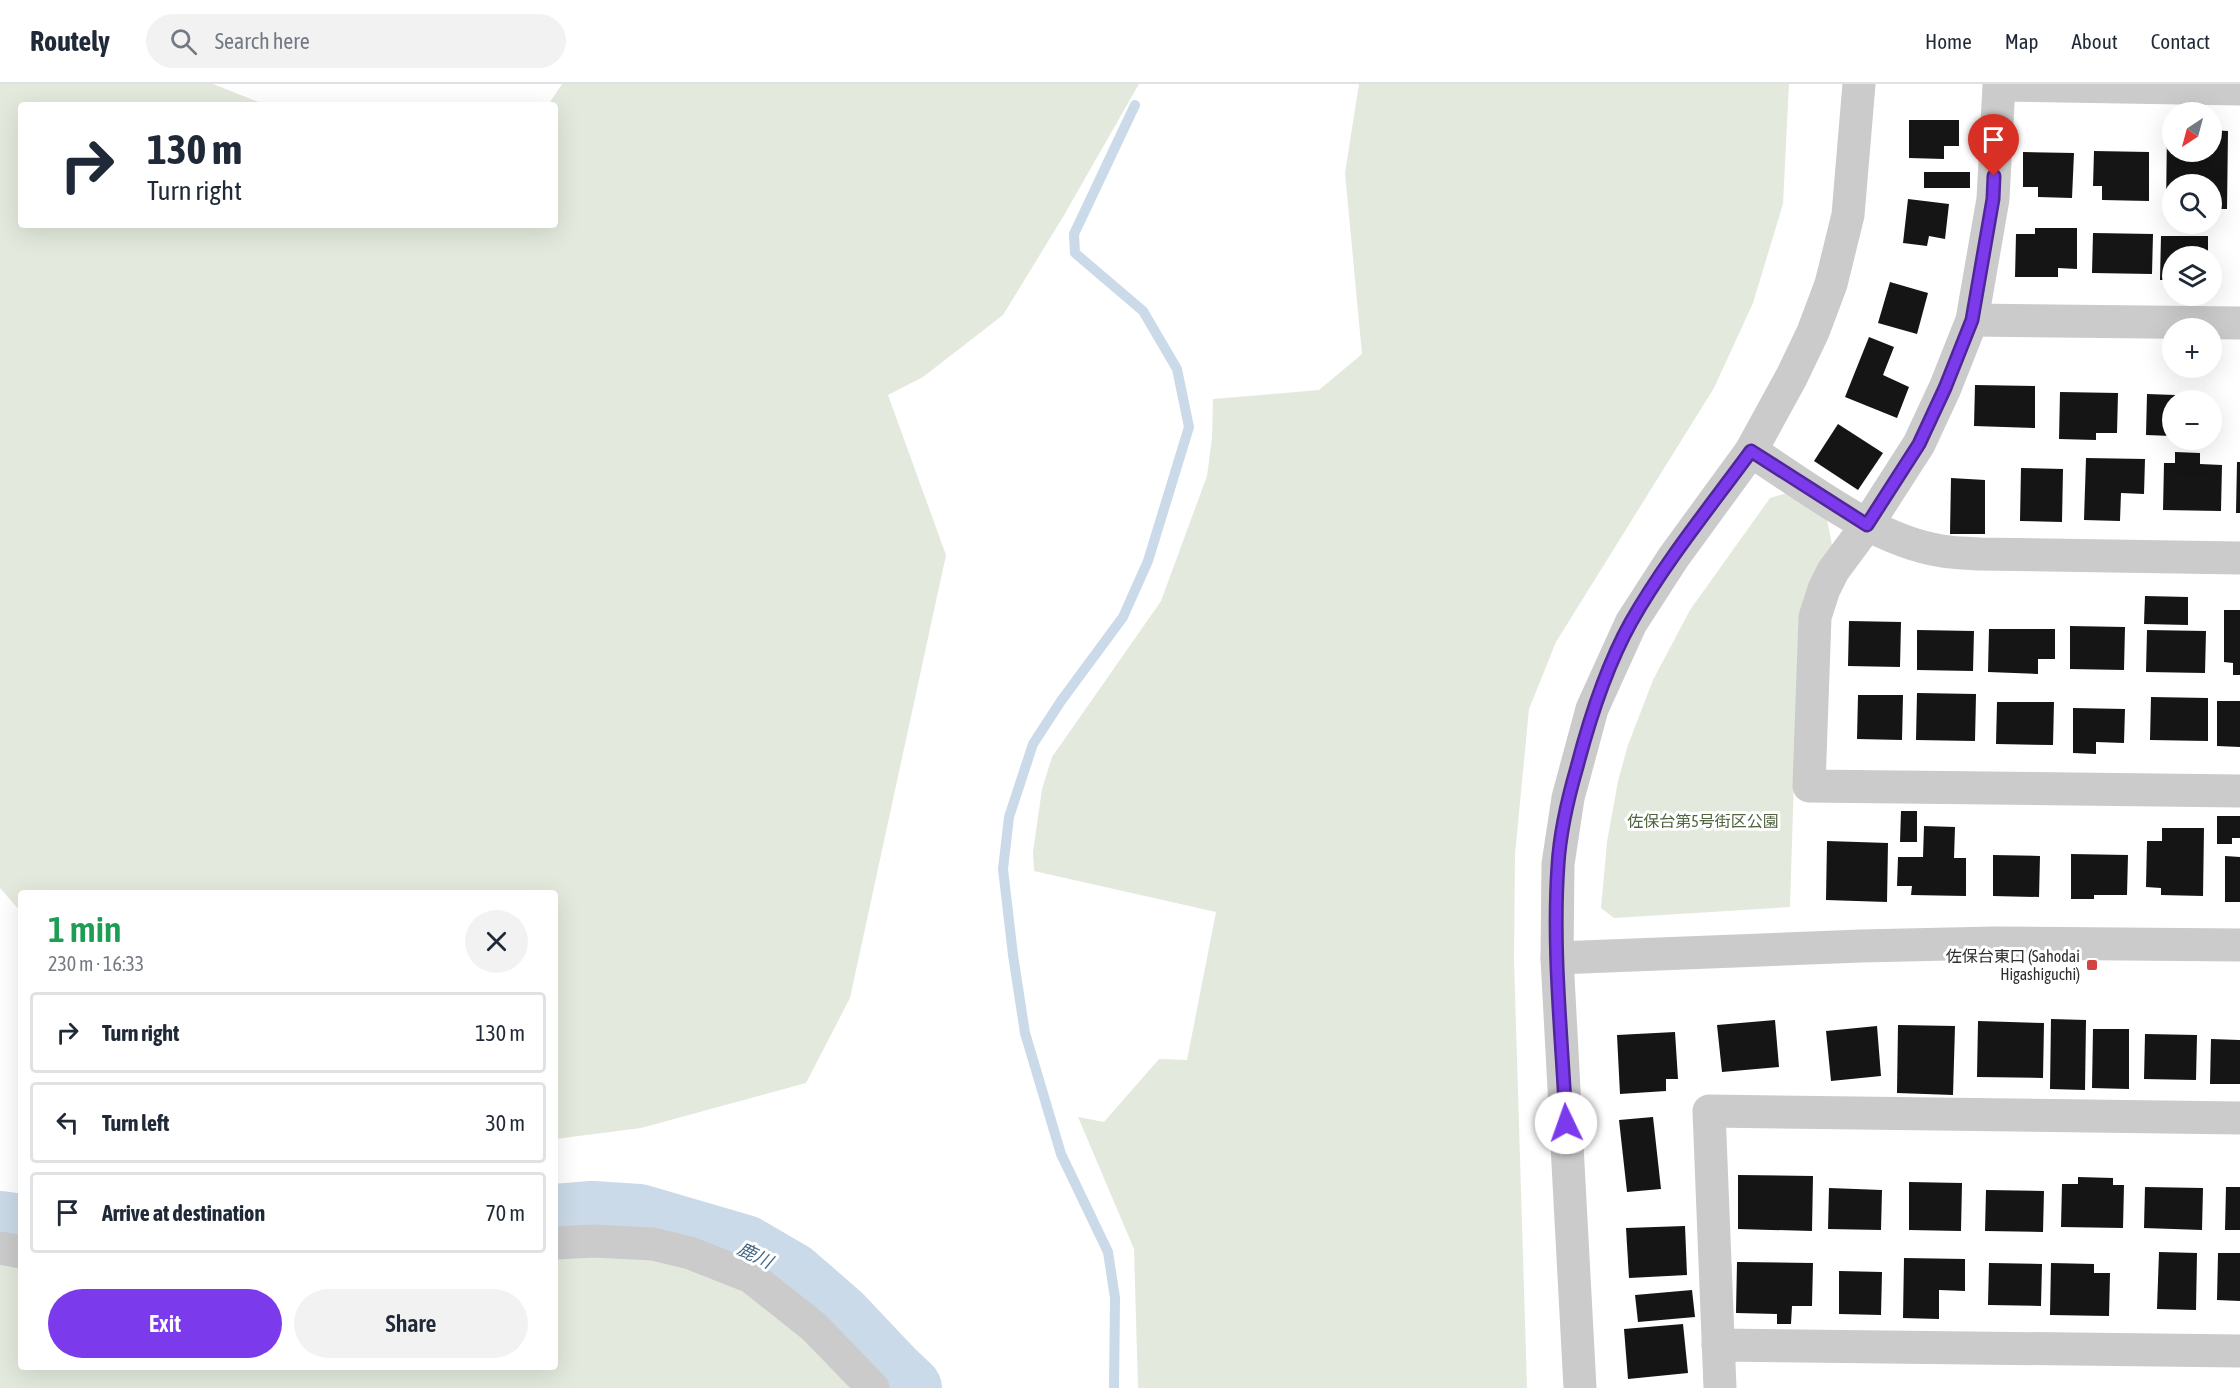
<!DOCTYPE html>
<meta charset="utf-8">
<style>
body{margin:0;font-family:"Asap Condensed","Noto Sans JP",sans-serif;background:#f2f2f3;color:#1f2937;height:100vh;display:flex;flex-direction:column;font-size:22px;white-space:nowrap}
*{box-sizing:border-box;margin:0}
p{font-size:20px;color:#747a83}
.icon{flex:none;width:33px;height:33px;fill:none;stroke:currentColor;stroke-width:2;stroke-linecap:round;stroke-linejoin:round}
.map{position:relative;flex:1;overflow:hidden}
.drawer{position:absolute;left:18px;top:806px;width:540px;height:480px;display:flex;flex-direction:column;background:#fff;border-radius:6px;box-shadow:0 6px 24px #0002}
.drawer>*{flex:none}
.banner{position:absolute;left:18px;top:18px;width:540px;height:126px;border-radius:6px;box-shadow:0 6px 24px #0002;background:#fff;color:#1f2937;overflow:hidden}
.needle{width:39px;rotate:216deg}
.buttons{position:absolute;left:2162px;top:18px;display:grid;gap:12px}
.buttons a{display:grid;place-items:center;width:60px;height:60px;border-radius:50%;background:#fff;box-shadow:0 6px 24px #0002;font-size:30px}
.pin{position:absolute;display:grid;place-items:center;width:51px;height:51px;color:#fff;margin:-62px -26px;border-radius:50% 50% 50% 0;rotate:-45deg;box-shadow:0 0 6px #0007}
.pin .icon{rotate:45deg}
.me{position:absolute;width:66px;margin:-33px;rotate:357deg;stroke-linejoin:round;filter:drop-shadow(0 0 4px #0008)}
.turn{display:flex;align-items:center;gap:21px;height:126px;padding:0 30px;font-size:27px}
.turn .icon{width:78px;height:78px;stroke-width:2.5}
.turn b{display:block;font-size:42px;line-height:51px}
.round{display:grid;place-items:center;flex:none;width:63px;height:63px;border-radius:32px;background:#f2f2f3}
.head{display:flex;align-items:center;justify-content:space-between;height:102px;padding:0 30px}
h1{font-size:36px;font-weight:600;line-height:45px;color:#1e9e55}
.primary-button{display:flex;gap:12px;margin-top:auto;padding:12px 30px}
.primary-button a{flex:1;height:69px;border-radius:36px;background:#7c3aed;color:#fff;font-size:24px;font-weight:600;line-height:69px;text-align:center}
.primary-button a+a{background:#f2f2f3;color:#1f2937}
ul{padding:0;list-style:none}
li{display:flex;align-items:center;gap:18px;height:81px;margin:0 12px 9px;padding:0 18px;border:3px solid #e0e1e3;border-radius:6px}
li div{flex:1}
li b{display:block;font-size:22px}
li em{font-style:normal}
header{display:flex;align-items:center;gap:36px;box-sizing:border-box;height:84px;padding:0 30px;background:#fff;border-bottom:2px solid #e0e1e3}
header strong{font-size:28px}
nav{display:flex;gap:33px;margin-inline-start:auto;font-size:21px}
.search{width:420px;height:54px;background:#f2f2f3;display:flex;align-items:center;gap:15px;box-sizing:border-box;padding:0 21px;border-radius:33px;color:#747a83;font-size:22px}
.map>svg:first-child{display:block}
.green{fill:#e3eadd}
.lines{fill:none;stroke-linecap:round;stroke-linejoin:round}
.stream{stroke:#cbdae8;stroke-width:10}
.river{stroke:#cbdae8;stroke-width:64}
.building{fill:#151515}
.minor{stroke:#cbcbcb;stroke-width:33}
.route-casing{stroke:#51269a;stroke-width:15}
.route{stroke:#7c3aed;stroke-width:10}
.poi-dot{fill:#d34342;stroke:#fff;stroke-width:2}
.labels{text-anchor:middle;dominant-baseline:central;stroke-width:6;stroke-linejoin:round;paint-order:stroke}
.park-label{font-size:16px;fill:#4e6540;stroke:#fff}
.poi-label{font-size:16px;fill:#2e2e2e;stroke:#fff;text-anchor:end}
.water-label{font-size:18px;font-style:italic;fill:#446887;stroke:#fff}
</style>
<header>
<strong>Routely</strong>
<div class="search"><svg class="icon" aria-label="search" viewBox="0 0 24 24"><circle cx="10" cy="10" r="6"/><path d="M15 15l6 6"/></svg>Search here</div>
<nav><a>Home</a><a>Map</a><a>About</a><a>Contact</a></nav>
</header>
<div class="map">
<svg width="2240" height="1304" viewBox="0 0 2240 1304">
<rect width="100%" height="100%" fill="#fff"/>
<g class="green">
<path d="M0 0H213L266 21H21V141H555V21H548L562 0H1139L1063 133 1003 231 923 293 888 311 946 471 850 914 806 999 641 1044 555 1055V808H21V828L0 804Z"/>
<path d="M1359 0H1789L1783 120 1753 219 1714 304 1556 558 1529 625 1515 771 1514 876 1527 1304H1138L1134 1165 1078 1033 1104 1038 1159 975 1187 976 1216 828 1034 787 1033 768 1042 705 1052 673 1161 517 1207 392 1212 354 1213 315 1319 306 1362 270 1345 89Z"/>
<path d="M1787 409 1827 435 1832 461 1799 533 1790 823 1614 834 1601 824 1607 758 1618 697 1628 661 1653 596 1690 526 1770 414Z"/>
<path d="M555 1169H659L763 1211 857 1304H0V1178L21 1182V1282H555Z"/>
</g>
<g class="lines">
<path class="stream" d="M1114 1304 1115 1214 1108 1168 1061 1070 1025 949 1013 871 1003 785 1009 733 1033 660 1061 617 1123 533 1148 477 1189 343 1177 285 1143 227 1075 169 1074 150 1135 21"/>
<g class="river">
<path d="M555 1132 592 1129 639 1132 745 1163 793 1191 840 1232 892 1287 910 1304"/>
<path d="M0 1139 21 1142"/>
</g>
</g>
<g class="building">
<path d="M1909 36H1959V62H1944V75L1909 74Z"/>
<path d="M2167 45H2172V68H2211V46L2228 47 2227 125H2211V100H2172V124H2166Z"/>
<path d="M2094 67 2149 68V117L2102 116V102H2093Z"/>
<path d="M2023 68 2074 69 2072 114 2038 113V103H2023Z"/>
<rect x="1924" y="88" width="46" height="16"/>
<path d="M1908 115 1949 120 1945 155 1929 152 1927 162 1903 159Z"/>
<path d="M2035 144H2077V185L2058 184V193H2015L2016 150H2035Z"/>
<path d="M2093 149 2153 150 2152 190 2092 189Z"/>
<path d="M2161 152H2208V172H2172V196H2160Z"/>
<path d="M1890 198 1928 209 1917 250 1878 239Z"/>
<path d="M1869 253 1894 263 1883 291 1909 303 1897 334 1845 313Z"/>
<path d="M1975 301 2035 302V344L1974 342Z"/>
<path d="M2060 308 2118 309 2117 349H2096V356L2059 355Z"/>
<path d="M2147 310 2203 312V316H2172V352L2146 351Z"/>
<path d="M1838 340 1883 369 1858 406 1814 377Z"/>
<path d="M2175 368 2200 369V380L2222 381 2221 427 2163 426 2164 379H2175Z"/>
<path d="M2086 374 2145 375 2144 410 2121 409 2120 437 2084 436Z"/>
<path d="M2237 378H2240V429H2236Z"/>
<path d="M2021 384 2063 385 2062 438 2020 437Z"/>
<path d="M1951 394 1985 396V450H1950Z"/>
<path d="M2145 512 2188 513V541L2144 540Z"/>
<path d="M2224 526H2240V591H2233V579L2224 578Z"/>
<path d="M1849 537 1901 538 1900 583 1848 582Z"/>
<path d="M2070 542 2125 543 2124 586 2070 585Z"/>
<path d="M1989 545H2055V575H2038V590L1988 588Z"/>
<path d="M1917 546 1974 547 1973 587 1917 586Z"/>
<path d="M2147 546 2206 547 2205 589 2146 588Z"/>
<path d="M1917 609 1976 610 1975 657 1916 656Z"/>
<path d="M1858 611H1903L1902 656 1857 655Z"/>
<path d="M2151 613 2208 614V657L2150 656Z"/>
<path d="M2217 617H2240V663L2217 662Z"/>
<path d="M1997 618H2054L2053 661 1996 660Z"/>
<path d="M2073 624 2125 625 2124 659 2096 658V670L2073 669Z"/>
<path d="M1901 727H1917V758H1900Z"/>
<path d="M2217 732H2240V754H2232V760H2217Z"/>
<path d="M1924 742 1955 743 1954 774H1966V812L1911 811 1912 802H1897L1898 773H1923Z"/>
<path d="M2162 744H2204L2203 812 2161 811V804L2146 803 2147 757H2162Z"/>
<path d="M1827 757 1888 759 1887 818 1826 816Z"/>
<path d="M2071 770 2128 771 2127 811H2094V815H2071Z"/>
<path d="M1993 771 2040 772 2039 813 1993 812Z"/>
<path d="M2225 772 2240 773V818H2225Z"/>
<path d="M2051 935 2086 936 2085 1006 2050 1005Z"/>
<path d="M1775 936 1779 983 1722 988 1717 941Z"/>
<path d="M1978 937 2044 939 2043 994 1977 993Z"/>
<path d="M1898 941 1955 942 1953 1011 1897 1009Z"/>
<path d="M1877 942 1881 992 1831 997 1826 947Z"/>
<path d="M2093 945H2129V1005L2092 1004Z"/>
<path d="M1675 948 1678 995H1666V1007L1620 1010 1617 951Z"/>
<path d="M2145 950 2197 951 2196 996 2144 995Z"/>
<path d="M2211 955 2240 956V1000H2210Z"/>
<path d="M1653 1033 1661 1105 1627 1108 1619 1036Z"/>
<path d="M1738 1091 1813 1092 1812 1147 1738 1145Z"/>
<path d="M2078 1093 2113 1094V1101H2124L2123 1144 2061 1143 2062 1100H2078Z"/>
<path d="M1909 1098 1962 1099 1961 1147 1909 1146Z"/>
<path d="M2145 1103 2203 1104 2202 1146 2144 1144Z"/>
<path d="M2226 1103H2240V1146H2225Z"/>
<path d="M1829 1104 1882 1106 1881 1146 1828 1145Z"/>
<path d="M1986 1106 2044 1107 2043 1148 1985 1147Z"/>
<path d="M1685 1142 1687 1191 1629 1194 1626 1144Z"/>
<path d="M2159 1168 2197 1169 2196 1226 2157 1225Z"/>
<path d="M2218 1169H2240V1217L2217 1216Z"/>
<path d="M1904 1174 1965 1175V1207L1939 1206V1235L1903 1234Z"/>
<path d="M1737 1178 1813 1179 1812 1222H1792L1791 1240H1777V1230L1736 1229Z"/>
<path d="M1989 1179 2042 1180 2041 1222 1988 1221Z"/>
<path d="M2051 1179 2094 1180V1189H2110L2109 1232 2050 1231Z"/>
<path d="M1839 1187 1882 1188 1881 1231 1839 1230Z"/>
<path d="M1692 1206 1695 1233 1638 1238 1635 1211Z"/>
<path d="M1683 1240 1688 1289 1628 1295 1624 1245Z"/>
</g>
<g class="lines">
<g class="minor">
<path d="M2240 5 1999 1 1993 115 1972 236 1945 304 1919 360 1867 441 1833 487 1824 505 1815 533 1809 702 2240 707"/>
<path d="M1972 236 2240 239"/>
<path d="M1751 367C1807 403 1875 457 1942 467 1954 469 1966 469 1979 470L2240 474"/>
<path d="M1557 874 1861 862 1994 859 2240 861"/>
<path d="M555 1159 593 1157 653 1160 690 1169 751 1193 814 1243 873 1304"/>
<path d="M0 1164 21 1168"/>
<path d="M1718 1261 2240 1267"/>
<path d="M1580 1304 1557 874 1558 780 1568 714 1592 625 1631 539 1673 474 1751 367 1792 292 1813 248 1831 200 1848 131 1859 0"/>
<path d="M1720 1304 1709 1027 2240 1034"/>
</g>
</g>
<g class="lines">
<defs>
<path id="route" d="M1566 1039C1562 954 1552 866 1558 781 1560 748 1568 714 1577 683 1590 633 1606 583 1631 538 1665 478 1710 423 1751 367L1867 441 1919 360 1945 304 1972 236 1993 115 1994 92"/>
</defs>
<use href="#route" class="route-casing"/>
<use href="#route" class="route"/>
</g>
<rect class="poi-dot" x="2086" y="875" width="12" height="12" rx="3"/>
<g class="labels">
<g class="park-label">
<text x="1703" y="737">佐保台第5号街区公園</text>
</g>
<g class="poi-label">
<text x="2080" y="872">佐保台東口 (Sahodai<tspan x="2080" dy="18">Higashiguchi)</tspan></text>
</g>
<g class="water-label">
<text transform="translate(755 1171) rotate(26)">鹿川</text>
</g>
</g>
</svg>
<div class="buttons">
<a><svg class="needle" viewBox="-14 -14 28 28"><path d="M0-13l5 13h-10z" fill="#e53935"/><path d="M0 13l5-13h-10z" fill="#747a83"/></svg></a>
<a><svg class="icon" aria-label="search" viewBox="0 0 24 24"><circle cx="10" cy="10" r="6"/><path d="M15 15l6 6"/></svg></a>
<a><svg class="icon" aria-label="layers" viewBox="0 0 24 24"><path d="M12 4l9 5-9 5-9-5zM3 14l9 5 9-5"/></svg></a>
<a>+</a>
<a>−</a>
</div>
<div class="pin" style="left:1994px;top:92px;background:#d93025"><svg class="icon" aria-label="arrive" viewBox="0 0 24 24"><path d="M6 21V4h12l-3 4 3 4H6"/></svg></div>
<svg class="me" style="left:1566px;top:1039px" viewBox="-20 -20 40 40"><circle r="19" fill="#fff"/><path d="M0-13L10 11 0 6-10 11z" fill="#7c3aed"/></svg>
<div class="banner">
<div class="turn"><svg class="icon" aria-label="right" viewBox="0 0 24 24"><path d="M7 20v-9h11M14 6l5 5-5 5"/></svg><div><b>130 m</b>Turn right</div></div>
</div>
<section class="drawer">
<div class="head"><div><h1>1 min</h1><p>230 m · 16:33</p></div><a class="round"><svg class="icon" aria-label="close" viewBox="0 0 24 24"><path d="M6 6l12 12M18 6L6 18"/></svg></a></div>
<ul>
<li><svg class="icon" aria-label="right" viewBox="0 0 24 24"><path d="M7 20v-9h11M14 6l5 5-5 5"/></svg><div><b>Turn right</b></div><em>130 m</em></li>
<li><svg class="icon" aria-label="left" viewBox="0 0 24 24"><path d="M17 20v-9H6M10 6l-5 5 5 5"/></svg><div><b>Turn left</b></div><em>30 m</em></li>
<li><svg class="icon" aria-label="arrive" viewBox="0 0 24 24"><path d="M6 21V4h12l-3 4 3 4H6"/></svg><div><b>Arrive at destination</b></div><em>70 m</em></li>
</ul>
<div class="primary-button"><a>Exit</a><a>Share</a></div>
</section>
</div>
